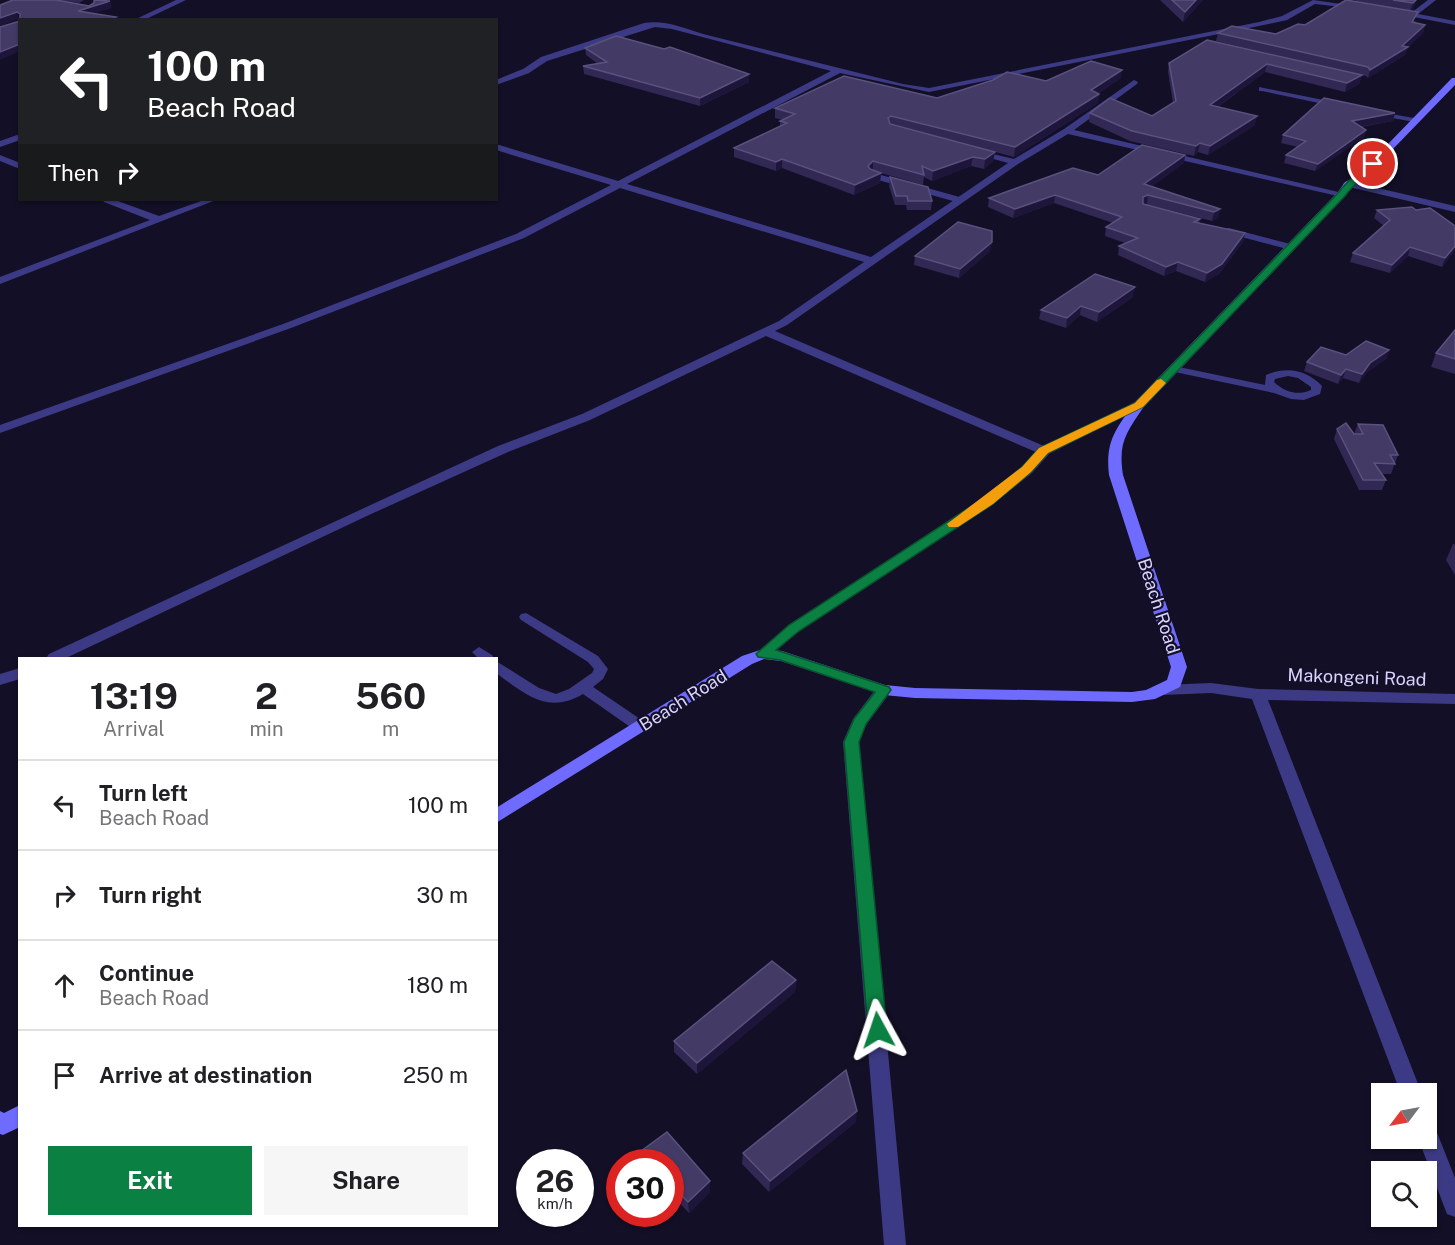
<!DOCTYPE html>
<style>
body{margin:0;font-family:"Public Sans",sans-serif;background:#f6f6f6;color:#202124;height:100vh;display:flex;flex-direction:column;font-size:22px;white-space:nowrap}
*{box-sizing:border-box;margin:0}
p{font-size:20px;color:#757577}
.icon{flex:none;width:33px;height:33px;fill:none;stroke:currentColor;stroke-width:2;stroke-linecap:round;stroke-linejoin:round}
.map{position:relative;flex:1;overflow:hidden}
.panel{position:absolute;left:18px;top:657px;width:480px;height:570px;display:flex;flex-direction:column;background:#fff;border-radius:0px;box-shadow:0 2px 4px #0004}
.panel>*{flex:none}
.banner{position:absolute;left:18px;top:18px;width:480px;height:183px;border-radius:0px;box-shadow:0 2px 4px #0004;background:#202124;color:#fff;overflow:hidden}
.needle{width:39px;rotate:238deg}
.tools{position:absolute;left:1371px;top:1083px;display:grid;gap:12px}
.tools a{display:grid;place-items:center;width:66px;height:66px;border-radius:0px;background:#fff;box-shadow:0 2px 4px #0004;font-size:30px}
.speed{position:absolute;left:516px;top:1149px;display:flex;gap:12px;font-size:30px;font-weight:700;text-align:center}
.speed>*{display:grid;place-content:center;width:78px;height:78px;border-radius:50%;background:#fff;box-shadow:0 2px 4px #0004;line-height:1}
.speed small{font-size:15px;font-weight:400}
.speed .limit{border:9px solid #d22;background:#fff;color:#111}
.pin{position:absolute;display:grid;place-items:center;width:51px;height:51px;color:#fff;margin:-26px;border:3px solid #fff;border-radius:50%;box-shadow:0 2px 6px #0007}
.me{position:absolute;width:66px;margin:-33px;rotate:355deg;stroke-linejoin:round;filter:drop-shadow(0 0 4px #0008)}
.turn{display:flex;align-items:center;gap:21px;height:126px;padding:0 30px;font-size:27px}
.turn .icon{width:78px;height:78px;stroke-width:2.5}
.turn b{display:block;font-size:42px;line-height:51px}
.then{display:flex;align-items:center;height:57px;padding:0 30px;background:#0003;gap:12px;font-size:22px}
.eta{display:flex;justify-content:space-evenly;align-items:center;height:102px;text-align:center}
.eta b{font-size:36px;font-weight:700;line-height:42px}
.cta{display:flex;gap:12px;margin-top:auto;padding:12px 30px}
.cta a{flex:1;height:69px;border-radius:0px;background:#0b8043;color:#fff;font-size:24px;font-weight:700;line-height:69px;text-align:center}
.cta a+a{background:#f6f6f6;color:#202124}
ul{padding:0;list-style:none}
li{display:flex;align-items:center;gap:18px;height:90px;padding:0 30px;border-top:2px solid #e0e0e0}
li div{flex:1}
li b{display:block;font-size:22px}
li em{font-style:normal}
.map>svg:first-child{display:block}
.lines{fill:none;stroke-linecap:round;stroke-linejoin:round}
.service{fill:#3d3a85;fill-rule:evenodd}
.minor{fill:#3d3a85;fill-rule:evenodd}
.secondary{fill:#6f6bff;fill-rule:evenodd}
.wall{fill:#312854}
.shaded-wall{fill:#1d163a}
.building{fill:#433a66;stroke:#5a527e;stroke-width:1.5}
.route{fill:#0b8043;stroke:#07532c;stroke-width:1.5}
.slow{fill:#f59e0b}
.labels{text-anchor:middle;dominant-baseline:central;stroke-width:4.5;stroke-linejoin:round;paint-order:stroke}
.street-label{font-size:18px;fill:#d9d4ff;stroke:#130f26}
</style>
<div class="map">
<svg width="1455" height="1245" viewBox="0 0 1455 1245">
<rect width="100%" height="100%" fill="#130f26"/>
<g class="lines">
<g class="service">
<path d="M1259 87 1338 103 1342 105 1338 107 1262 91H1259Z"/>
<path d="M1374 111 1414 118 1418 120 1414 122 1377 115H1374Z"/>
<path d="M874 173 963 198 964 200 960 203 871 178 870 176Z"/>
<path d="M1229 228 1294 245 1296 247 1291 250 1226 233V229Z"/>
<path d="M1174 366 1265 385 1266 375C1287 366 1307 370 1322 386L1320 394 1304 400 1291 399 1274 393 1170 371V367ZM1288 376 1298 378 1311 387V390C1297 396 1285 392 1274 382L1275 379Z"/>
<path d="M526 613 598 656 608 669 603 679 593 687 646 723 648 727 646 731H636L583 694C547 715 525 694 496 673V661L539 688 556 694 569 689 592 673 594 669 588 662 521 620 519 617 521 614Z"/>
<path d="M479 647 492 655 494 658H478L472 652Z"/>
</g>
<g class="minor">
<path d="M176 0H186L144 20H134Z"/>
<path d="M1313 0 1363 7 1359 9 1315 4 1287 20 1259 26 929 92 840 73 627 184 871 257 1008 163 972 153V149L1014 159 1064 129 1134 80 1138 82 1137 84 1074 130 1347 194 1342 197 1068 134 1018 164 787 325 775 331 1044 446 1135 402 1139 401 1145 405 1049 454 1032 473 993 504 799 631 768 658H758L755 654 789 625 983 498 1022 467 1036 452 766 336 590 420 508 452 369 515 66 658H46L49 654 498 446 582 414 779 321 864 262 620 188 524 238 291 328 0 433V425L283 324 516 234 611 185 496 150V144L618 181 831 71 672 29 655 27 547 61 529 73 496 85V80L523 69 541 57 644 23C665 20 684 28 703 34L903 84 929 88 1259 22 1282 16Z"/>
<path d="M1428 0H1436L1418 14 1455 21V25L1393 13 1397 11 1411 13Z"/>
<path d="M20 134V140L0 147V141Z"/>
<path d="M0 155 20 163V169L0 161Z"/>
<path d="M1348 181 1455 206V212L1345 186 1343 184Z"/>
<path d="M103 200H115L159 216 204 200H216L0 284V277L150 220 104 202Z"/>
<path d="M20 668V679L0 685V674Z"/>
<path d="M1211 683 1258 689 1455 694V704L1268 700 1422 1094H1401L1252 699 1211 693 1163 695 1157 694 1155 690 1157 686 1163 685Z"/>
<path d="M884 685 890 686 892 690 866 725 859 742 906 1245H884L843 742 853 719 878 686Z"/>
<path d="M1426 1122 1434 1125 1455 1178V1217L1447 1214 1418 1138H1426Z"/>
</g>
<g class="secondary">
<path d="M1452 78H1455V85L1363 180 1352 186 1345 196 1143 408C1126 433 1118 443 1123 475L1187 667 1180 687 1155 699 1132 702 915 698 884 695 781 661 764 659 752 664 496 823V808L742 656 763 649 782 651 885 685 915 688 1132 692 1146 690 1167 680 1171 667 1109 475C1105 441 1116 429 1135 402L1338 192 1345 182 1357 176Z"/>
<path d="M20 1105V1127L3 1135 0 1134V1111L4 1113Z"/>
</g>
</g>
<g class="wall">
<path d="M57 0H84L79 3Z"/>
<path d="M1160 0H1203L1183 22Z"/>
<path d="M1356 0H1415L1414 8 1410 11 1355 1Z"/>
<path d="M1416 21 1414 23 1425 25 1423 33 1408 47 1405 55 1368 78 1366 76 1362 75 1359 84 1345 92 1265 72 1218 107 1255 125 1208 155 1198 152 1194 156 1130 141 1089 122 1090 113 1152 116 1173 103 1168 72 1169 63 1207 40 1326 67 1216 41 1218 33 1276 34 1305 25Z"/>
<path d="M585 48 749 82 700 106 584 74 583 66 598 64 586 55Z"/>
<path d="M1121 78 1099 93 1098 103 1014 157 988 150 995 152 993 161 984 169 971 166 932 181 924 177 923 185 881 173 880 183 854 195 782 168 776 171 734 157V148L780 126V121L783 120 775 118V108L937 98 1046 81Z"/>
<path d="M1395 113 1393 121 1361 127 1366 130 1364 137 1315 171 1284 163 1286 155 1298 147 1281 143 1283 135Z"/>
<path d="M1185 155 1184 163 1151 187 1220 209 1218 218 1212 221 1145 204 1200 219 1199 223 1245 233 1243 242 1219 274 1205 282 1176 271 1164 276 1118 255 1119 246 1125 243 1105 236 1106 227 1113 223 1054 203 1013 218 988 207 989 198 1098 175Z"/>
<path d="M890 177 932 201 931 210H907L906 205H895L889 186Z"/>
<path d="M1377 210 1455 250 1442 267 1408 256 1390 273 1350 262 1353 253 1384 226 1374 218Z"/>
<path d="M992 242 990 251 959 278 914 265 915 256Z"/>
<path d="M1133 297 1097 322 1080 315 1066 328 1039 319 1041 310Z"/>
<path d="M1455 330V374L1431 367 1436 353Z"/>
<path d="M1389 350 1386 359 1367 372 1359 383 1343 378 1338 384 1304 371 1307 362 1346 355Z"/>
<path d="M1358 424 1398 455 1391 474H1382L1386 480 1382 490H1359L1334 439 1337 429 1354 434Z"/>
<path d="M1453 544H1455V575L1446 560Z"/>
<path d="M796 980 795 992 697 1074 674 1052V1041Z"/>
<path d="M856 1122 769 1192 742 1164 743 1153Z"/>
<path d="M667 1132 710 1181V1192L689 1213 670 1193V1162H642L641 1151Z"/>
</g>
<g class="shaded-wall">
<path d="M1196 0H1203L1183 22 1185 12Z"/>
<path d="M1416 0 1414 8 1410 11 1413 3Z"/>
<path d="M110 1 112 8 80 18 78 11Z"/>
<path d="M17 12 19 19 0 26V18Z"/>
<path d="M1425 25 1423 33 1408 47 1405 55 1368 78 1370 70 1402 46Z"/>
<path d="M20 44V51L0 60V52Z"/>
<path d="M1267 64 1265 72 1208 114 1210 105Z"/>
<path d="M1122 70 1121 78 1090 99 1091 90Z"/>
<path d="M749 74V82L700 106V98Z"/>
<path d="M1362 75 1359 84 1345 92 1347 83Z"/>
<path d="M1099 94 1098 103 1014 157 1015 147Z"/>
<path d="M1395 113 1393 121 1350 128 1352 121Z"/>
<path d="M1257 116 1255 125 1208 155 1210 146Z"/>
<path d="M1366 130 1364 137 1315 171 1318 164Z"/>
<path d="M1200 143 1198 152 1194 156 1196 146Z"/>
<path d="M995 152 993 161 984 169 985 159Z"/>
<path d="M1185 155 1184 163 1143 193 1144 184Z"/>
<path d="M973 157 971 166 932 181 933 171Z"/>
<path d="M782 159V168L776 171V162Z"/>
<path d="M873 161V171L868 175V166Z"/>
<path d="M881 173 880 183 854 195 855 185Z"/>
<path d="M1055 195 1054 203 1013 218 1015 209Z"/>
<path d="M1148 195 1147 204 1141 206 1143 197Z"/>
<path d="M1220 209 1218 218 1212 221 1214 212Z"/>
<path d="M1245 233 1243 242 1219 274 1205 282 1207 273Z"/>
<path d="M992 242 990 251 959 278 960 269Z"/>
<path d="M1455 246V250L1442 267 1445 258Z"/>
<path d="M1410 247 1408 256 1390 273 1392 265Z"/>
<path d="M1178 262 1176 271 1164 276 1166 267Z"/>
<path d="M1135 287 1133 297 1097 322 1099 312Z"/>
<path d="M1081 306 1080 315 1066 328 1067 318Z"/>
<path d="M1389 350 1386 359 1367 372 1359 383 1362 374 1370 363Z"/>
<path d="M1346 369 1343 378 1338 384 1341 375Z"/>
<path d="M796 980 795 992 697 1074V1063Z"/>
<path d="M857 1111 856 1122 769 1192 770 1181Z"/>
<path d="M710 1181V1192L689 1213 688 1202Z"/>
</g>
<g class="building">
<path d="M13 0H56L89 6 94 3V0L110 1 78 11 116 17 109 20H20V14L17 12 0 18V5Z"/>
<path d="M1172 0H1196L1185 12Z"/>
<path d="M1346 0 1418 12 1412 22 1425 25 1402 46 1408 47 1370 70 1368 67 1218 33 1232 26 1276 34 1298 24 1305 25Z"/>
<path d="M1393 0H1416L1413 3Z"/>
<path d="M20 21V44L0 52V27Z"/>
<path d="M616 36 664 49 670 47 749 74 700 98 583 66 607 62 585 48Z"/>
<path d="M1207 40 1362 75 1347 83 1267 64 1210 105 1257 116 1210 146 1200 143 1196 146 1132 131 1090 113 1110 98 1152 116 1176 101 1169 63Z"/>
<path d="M1091 61 1122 70 1091 90 1099 94 1015 147 891 116 888 118 890 124 995 152 985 159 973 157 933 171 922 166 924 175 873 161 868 166 870 169 881 173 855 185 782 159 776 162 734 148 787 123 780 121 795 114 775 108 844 76 937 98 993 80 1007 72 1046 81Z"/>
<path d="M1324 98 1395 113 1352 121 1366 130 1318 164 1286 155 1306 141 1283 135Z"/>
<path d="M1142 145 1185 155 1144 184 1220 209 1214 212 1148 195 1143 197V204L1200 219 1194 222 1245 233 1222 264 1207 273 1178 262 1166 267 1119 246 1138 238 1106 227 1122 217 1055 195 1015 209 989 198 1073 168 1098 175Z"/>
<path d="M890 177 928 187 932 201H908L907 196H896Z"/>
<path d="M1412 207 1416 210 1430 208 1455 226V246L1445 258 1410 247 1392 265 1353 253 1390 220 1377 210Z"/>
<path d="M958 222 992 231V242L960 269 915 256Z"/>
<path d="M1095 274 1135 287 1099 312 1081 306 1067 318 1041 310Z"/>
<path d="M1455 330V359L1436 353Z"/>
<path d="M1366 341 1389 350 1370 363 1362 374 1346 369 1341 375 1307 362 1321 347 1346 355Z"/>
<path d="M1346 423 1354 434H1363L1358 424 1383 425 1398 455H1390L1395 464 1374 463 1386 480H1363L1337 429Z"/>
<path d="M772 961 796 980 697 1063 674 1041Z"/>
<path d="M846 1070 857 1111 770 1181 743 1153Z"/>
<path d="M667 1132 710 1181 688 1202 670 1183V1162H651L641 1151Z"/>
</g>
<path class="route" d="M1370 162 1377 164C1367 176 1354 183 1345 196L1143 407 1048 453 1031 472 993 504 799 631 776 650 889 687 891 690 866 724 859 742 887 1030 884 1036 878 1038 871 1036 868 1030 844 742 854 719 875 692 780 660 758 657 756 654 789 625 984 498 1022 467 1039 448 1135 403 1339 192C1347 180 1360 173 1370 162Z"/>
<path class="slow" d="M1161 379 1166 383 1143 407 1048 453 1031 472 993 504 958 527H949L947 524 1022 467 1039 448 1135 403 1157 380Z"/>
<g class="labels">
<g class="street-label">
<text transform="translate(1159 606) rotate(72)">Beach Road</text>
<text transform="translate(1357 677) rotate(2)">Makongeni Road</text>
<text transform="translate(683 700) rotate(-32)">Beach Road</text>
</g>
</g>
</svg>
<div class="tools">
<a><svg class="needle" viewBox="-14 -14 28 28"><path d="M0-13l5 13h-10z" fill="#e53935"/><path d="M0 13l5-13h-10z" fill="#757577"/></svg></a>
<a><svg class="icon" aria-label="search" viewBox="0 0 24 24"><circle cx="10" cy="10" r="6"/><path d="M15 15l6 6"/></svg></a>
</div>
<div class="speed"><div>26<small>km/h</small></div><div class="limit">30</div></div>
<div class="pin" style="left:1373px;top:164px;background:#d93025"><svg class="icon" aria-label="arrive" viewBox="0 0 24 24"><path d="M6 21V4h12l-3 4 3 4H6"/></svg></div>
<svg class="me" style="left:878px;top:1030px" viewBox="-20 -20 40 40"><path d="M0-17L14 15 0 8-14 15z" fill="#0b8043" stroke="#fff" stroke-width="4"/></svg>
<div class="banner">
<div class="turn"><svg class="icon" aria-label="left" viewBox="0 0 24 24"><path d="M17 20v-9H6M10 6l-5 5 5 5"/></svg><div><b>100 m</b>Beach Road</div></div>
<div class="then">Then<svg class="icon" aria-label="right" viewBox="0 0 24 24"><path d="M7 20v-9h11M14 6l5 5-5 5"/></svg></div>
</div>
<section class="panel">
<div class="eta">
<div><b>13:19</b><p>Arrival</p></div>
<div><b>2</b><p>min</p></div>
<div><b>560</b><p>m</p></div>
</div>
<ul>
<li><svg class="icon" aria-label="left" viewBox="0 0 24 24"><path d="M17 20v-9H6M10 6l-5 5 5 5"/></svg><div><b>Turn left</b><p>Beach Road</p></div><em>100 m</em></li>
<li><svg class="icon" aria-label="right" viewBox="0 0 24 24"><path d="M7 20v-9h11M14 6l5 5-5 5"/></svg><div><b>Turn right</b></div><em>30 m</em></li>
<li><svg class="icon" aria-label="ahead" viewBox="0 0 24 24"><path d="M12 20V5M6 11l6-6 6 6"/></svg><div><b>Continue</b><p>Beach Road</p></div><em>180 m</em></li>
<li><svg class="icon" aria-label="arrive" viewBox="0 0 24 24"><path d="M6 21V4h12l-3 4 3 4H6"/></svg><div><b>Arrive at destination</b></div><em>250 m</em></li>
</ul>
<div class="cta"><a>Exit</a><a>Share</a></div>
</section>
</div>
